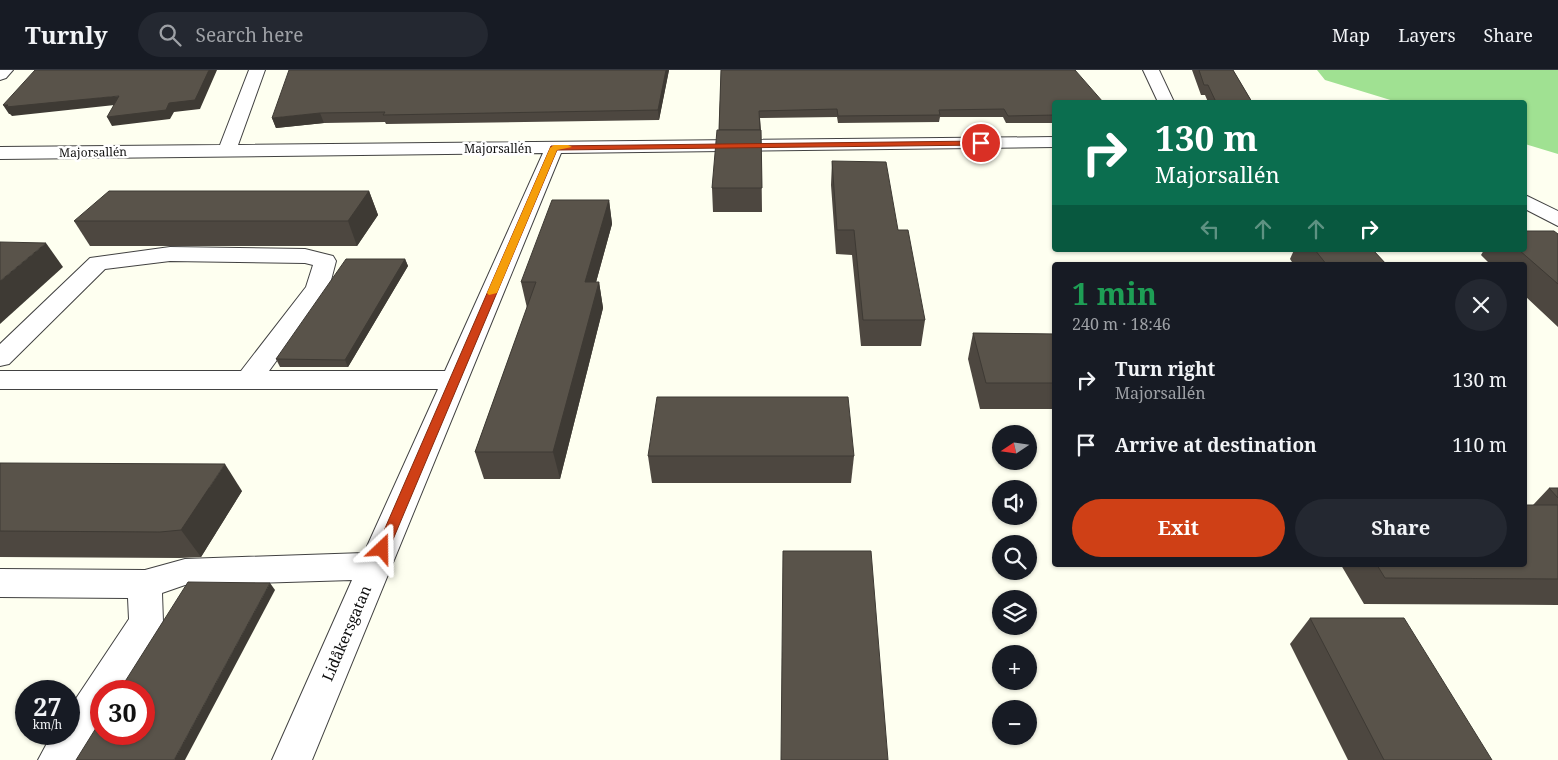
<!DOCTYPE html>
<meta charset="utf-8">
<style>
body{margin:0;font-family:"Noto Serif",serif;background:#242831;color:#f1f3f6;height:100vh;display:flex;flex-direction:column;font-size:19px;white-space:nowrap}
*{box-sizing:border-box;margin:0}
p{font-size:16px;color:#9ea1a6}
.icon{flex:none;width:28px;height:28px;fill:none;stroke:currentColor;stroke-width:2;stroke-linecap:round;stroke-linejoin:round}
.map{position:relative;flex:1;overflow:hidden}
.details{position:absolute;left:1052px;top:192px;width:475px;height:305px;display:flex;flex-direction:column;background:#171b24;border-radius:5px;box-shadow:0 1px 4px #0004}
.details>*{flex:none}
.hud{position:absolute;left:1052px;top:30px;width:475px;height:152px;border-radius:5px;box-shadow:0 1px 4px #0004;background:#0b6e4f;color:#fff;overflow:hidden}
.needle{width:32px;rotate:257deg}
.fabs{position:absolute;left:992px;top:355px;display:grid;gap:10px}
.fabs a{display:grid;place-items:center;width:45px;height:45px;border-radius:50%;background:#171b24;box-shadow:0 1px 4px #0004;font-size:25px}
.speed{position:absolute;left:15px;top:610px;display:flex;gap:10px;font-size:25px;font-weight:700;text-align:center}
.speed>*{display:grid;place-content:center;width:65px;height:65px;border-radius:50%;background:#171b24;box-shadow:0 1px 4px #0004;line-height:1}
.speed small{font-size:12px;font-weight:400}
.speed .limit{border:8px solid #d22;background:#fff;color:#111}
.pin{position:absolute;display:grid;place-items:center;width:42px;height:42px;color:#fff;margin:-21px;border:2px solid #fff;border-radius:50%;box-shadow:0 1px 5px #0007}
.me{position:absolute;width:55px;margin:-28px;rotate:23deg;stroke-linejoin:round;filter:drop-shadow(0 0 4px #0008)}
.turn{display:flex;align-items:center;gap:18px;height:105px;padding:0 20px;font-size:22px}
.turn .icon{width:65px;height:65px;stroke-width:2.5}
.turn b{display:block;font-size:35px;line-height:42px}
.lanes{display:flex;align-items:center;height:48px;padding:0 20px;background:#0003;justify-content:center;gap:25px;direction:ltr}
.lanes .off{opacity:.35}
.round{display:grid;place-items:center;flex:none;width:52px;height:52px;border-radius:26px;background:#242831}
.head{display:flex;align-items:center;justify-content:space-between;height:85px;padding:0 20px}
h1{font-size:30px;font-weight:700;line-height:38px;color:#1e9e55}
.cta{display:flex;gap:10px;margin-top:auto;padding:10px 20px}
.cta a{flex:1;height:58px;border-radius:30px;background:#cf4016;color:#fff;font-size:20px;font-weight:700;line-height:58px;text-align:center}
.cta a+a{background:#242831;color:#f1f3f6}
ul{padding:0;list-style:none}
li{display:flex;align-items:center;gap:15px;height:65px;padding:0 20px}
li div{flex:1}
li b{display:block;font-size:19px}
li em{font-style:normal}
header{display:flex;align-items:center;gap:30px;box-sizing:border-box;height:70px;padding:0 25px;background:#171b24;border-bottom:1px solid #363941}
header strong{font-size:24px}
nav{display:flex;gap:28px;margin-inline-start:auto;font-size:18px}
.search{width:350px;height:45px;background:#242831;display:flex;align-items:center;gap:12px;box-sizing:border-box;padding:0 18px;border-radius:28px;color:#9ea1a6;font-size:19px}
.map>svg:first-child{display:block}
.forest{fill:#a0e192}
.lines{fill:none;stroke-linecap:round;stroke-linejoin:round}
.minor-casing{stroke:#424242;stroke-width:2}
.minor{fill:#fff;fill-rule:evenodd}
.wall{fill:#4d4740}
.shaded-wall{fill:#3e3a34}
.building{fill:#59534a;stroke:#3e3a34}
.route{fill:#cf4016;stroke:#872a0e}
.slow{fill:#f59e0b}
.labels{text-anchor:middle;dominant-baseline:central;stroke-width:5;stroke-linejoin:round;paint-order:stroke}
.far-street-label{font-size:12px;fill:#0f0f0f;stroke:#fff}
.street-label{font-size:15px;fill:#0f0f0f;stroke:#fff}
</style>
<header>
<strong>Turnly</strong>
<div class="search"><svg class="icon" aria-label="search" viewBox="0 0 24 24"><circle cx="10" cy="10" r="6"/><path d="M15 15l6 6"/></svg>Search here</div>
<nav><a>Map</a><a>Layers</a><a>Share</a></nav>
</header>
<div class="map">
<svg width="1558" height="690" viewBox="0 0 1558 690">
<rect width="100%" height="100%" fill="#fefff0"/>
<path class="forest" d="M1317 0H1558V84L1525 74V32H1397L1325 10Z"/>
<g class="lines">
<defs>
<g id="minor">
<path d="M0 0H13L6 8 0 10Z"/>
<path d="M249 0H265L238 75 1055 67V77L561 83 312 690H272L352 510 185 515 162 523 163 552 122 621H101V655L80 690H38L52 664H69V639L129 549 128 528 0 527V499L145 500 185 489 364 483 438 319H0V301H241L306 217 313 195 305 193 170 191 105 199 9 294 0 296V274L90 188 170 177 305 179 333 186 336 191 329 218 269 301H445L543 83 0 89V77L220 75Z"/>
<path d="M1143 0H1159L1174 32H1158Z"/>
<path d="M1525 125 1558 141V156L1525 139Z"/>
</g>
</defs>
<use href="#minor" class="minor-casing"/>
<use href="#minor" class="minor"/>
</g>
<g class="wall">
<path d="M669 0 659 50 386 54 385 52 324 53 276 58 272 48Z"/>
<path d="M721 0 1055 32V53H1006L1003 47H940L939 52 838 53 837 47 760 48 761 60 762 142H713L712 118 719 60Z"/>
<path d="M1192 0H1233L1252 32H1208L1205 25H1201Z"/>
<path d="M832 91 898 160 925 250 921 276H861L852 185 836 184 831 115Z"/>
<path d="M369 121 378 145 357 176H90L74 151Z"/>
<path d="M609 130 612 154 596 212H599L603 238 560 409H484L475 382 527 238 521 212Z"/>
<path d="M1558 164V257L1525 226V195H1491L1481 185 1484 180H1525Z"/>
<path d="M1294 180H1373L1387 195H1294L1290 189Z"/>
<path d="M405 189 408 196 348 297H280L276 289Z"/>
<path d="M973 263 1055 264V339H980L968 289Z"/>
<path d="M648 386H854L851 413H652Z"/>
<path d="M0 393 242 421 201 487 180 488 0 487Z"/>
<path d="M1549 418H1558V535L1364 534 1341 495H1525L1533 435Z"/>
<path d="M1310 548 1492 690H1348L1290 574Z"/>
</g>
<g class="shaded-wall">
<path d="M209 0H217L200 39 174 42 170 49 112 56 107 47 169 33Z"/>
<path d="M666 0H669L659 50 658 40Z"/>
<path d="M119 26 124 34 12 46 10 44H9L3 35Z"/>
<path d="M320 43 324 53 276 58 272 48Z"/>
<path d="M369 121 378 145 357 176 348 151Z"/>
<path d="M609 130 612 154 589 238 585 212Z"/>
<path d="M46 173 63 197 0 254V211Z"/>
<path d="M405 189 408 196 348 297 345 290Z"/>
<path d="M599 212 603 238 560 409 553 382Z"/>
<path d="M225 394 242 421 201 487 181 460Z"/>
<path d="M270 513 275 520 185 690H174Z"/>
</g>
<g class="building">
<path d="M35 0H209L195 30 169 33 166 40 107 47 119 26 6 37 8 35H3Z"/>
<path d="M289 0H666L658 40 383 45 385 42 320 43 272 48Z"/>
<path d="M721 0H1075L1103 32H1055V45L1008 46 1004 39 939 40 940 45 838 46 837 39 759 41 760 60H719Z"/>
<path d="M1199 0H1233L1252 32H1216L1208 15H1204Z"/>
<path d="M717 60H761L762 118H712Z"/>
<path d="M832 91 886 92 898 160H908L925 250H863L854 160H837Z"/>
<path d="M109 121H369L348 151H74Z"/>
<path d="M552 130H609L585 212H599L553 382H475L536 212H521Z"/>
<path d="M1525 161H1554L1558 164V214L1519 180H1525Z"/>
<path d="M0 172 46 173 0 211Z"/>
<path d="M1315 180H1373L1387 195H1327Z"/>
<path d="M346 189H405L345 290 276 289Z"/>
<path d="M973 263 1055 264V313H986Z"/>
<path d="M657 327H848L854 386H648Z"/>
<path d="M0 393 225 394 181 460 160 462 0 461Z"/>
<path d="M1549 418H1558V428Z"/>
<path d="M1525 435H1558V509L1385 508 1377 495H1525Z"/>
<path d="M783 481H871L888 690H781Z"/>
<path d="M188 512 270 513 174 690H76L101 650V664H144V621H119Z"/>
<path d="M1310 548H1404L1492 690H1384Z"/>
</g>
<path class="route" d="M981 71 983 72V75L557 80 389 479 387 483H378L376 479 551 76Z"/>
<path class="slow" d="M554 75H568L572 77 557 80 497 223 489 225 487 223 550 78Z"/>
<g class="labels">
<g class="far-street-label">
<text x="498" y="78">Majorsallén</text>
<text transform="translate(93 82) rotate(-1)">Majorsallén</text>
</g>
<g class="street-label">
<text transform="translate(346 563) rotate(-67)">Lidåkersgatan</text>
</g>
</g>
</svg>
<div class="fabs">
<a><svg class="needle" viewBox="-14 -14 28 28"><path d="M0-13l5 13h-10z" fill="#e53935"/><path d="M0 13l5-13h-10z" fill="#9ea1a6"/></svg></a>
<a><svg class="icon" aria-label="sound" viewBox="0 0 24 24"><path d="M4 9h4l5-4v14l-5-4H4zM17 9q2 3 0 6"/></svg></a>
<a><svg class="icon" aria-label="search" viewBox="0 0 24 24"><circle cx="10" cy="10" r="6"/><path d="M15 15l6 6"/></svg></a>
<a><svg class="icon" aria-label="layers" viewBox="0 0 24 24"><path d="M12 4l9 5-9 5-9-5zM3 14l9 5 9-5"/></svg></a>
<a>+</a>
<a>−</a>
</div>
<div class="speed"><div>27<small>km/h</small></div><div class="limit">30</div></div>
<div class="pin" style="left:981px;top:73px;background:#d93025"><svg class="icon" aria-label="arrive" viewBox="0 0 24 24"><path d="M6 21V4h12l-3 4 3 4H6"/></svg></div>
<svg class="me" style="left:382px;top:479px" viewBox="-20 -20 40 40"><path d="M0-17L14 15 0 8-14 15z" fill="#cf4016" stroke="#fff" stroke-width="4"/></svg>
<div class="hud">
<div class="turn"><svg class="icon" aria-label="right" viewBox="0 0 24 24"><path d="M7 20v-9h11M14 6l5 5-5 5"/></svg><div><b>130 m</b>Majorsallén</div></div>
<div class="lanes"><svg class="icon off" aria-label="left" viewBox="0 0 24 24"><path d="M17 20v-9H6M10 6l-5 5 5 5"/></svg><svg class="icon off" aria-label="ahead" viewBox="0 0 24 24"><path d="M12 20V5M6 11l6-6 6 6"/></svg><svg class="icon off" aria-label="ahead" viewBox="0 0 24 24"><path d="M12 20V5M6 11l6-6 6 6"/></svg><svg class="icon" aria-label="right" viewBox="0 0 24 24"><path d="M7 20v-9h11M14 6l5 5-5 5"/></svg></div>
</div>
<section class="details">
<div class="head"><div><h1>1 min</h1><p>240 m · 18:46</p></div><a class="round"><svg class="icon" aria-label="close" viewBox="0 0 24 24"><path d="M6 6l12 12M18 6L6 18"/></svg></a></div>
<ul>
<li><svg class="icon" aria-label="right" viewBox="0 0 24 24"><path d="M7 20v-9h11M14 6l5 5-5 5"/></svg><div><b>Turn right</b><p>Majorsallén</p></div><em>130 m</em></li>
<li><svg class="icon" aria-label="arrive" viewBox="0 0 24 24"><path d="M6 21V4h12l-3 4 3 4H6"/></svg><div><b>Arrive at destination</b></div><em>110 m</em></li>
</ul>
<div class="cta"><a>Exit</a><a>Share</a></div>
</section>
</div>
